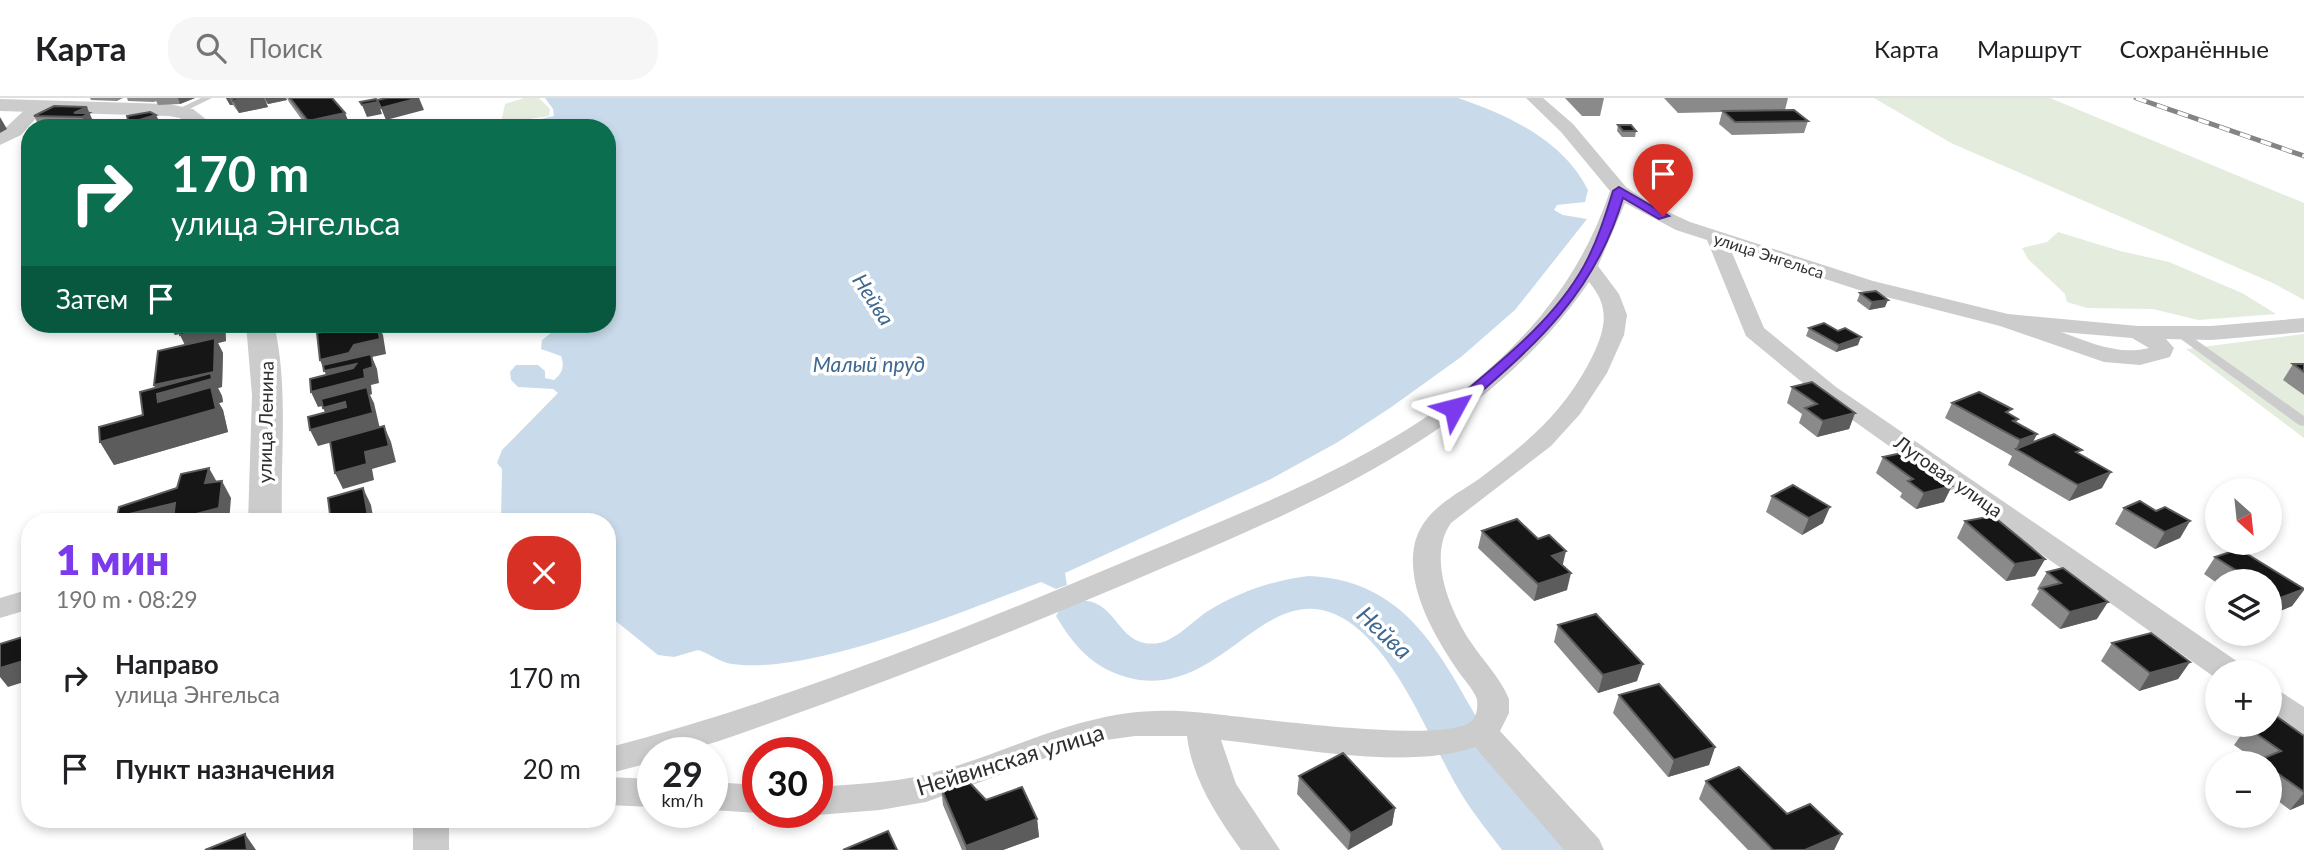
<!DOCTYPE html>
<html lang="ru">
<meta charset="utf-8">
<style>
body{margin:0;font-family:Lato,sans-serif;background:#f6f6f6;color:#202124;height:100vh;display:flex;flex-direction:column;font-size:26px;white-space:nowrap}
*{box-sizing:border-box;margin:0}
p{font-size:23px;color:#757577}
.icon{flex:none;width:38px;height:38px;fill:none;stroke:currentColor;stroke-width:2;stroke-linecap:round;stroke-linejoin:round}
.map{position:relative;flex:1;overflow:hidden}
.side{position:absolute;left:21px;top:415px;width:595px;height:315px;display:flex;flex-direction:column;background:#fff;border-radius:28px;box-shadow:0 4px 10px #0003}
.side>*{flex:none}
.banner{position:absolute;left:21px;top:21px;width:595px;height:214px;border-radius:28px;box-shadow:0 4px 10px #0003;background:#0b6e4f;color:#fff;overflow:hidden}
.needle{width:46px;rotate:153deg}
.buttons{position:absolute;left:2205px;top:380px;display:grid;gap:14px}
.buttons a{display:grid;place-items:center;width:77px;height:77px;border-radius:50%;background:#fff;box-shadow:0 4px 10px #0003;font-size:35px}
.speed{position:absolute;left:637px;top:639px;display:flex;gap:14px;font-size:35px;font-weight:700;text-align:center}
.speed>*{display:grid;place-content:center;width:91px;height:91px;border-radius:50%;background:#fff;box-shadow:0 4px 10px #0003;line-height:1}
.speed small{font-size:18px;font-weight:400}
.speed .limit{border:10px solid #d22;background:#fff;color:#111}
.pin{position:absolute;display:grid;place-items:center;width:60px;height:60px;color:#fff;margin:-72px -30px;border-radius:50% 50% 50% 0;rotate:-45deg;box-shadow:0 0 7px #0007}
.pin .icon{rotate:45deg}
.me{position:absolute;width:77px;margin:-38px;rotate:52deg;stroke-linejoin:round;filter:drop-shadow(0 0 5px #0008)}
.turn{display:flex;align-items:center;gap:24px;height:147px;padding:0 35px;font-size:32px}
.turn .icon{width:91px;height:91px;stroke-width:2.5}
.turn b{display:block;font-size:49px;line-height:60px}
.then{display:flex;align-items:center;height:66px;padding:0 35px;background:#0003;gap:14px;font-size:26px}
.round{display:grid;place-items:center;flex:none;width:74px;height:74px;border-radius:28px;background:#f6f6f6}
.headline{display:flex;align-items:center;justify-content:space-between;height:119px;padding:0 35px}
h1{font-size:42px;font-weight:800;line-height:52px;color:#7c3aed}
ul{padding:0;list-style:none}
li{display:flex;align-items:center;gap:21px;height:91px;padding:0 35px}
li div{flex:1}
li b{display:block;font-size:26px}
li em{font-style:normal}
header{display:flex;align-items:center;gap:42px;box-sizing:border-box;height:98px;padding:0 35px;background:#fff;border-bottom:2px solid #e0e0e0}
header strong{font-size:33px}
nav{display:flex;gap:38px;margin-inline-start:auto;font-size:24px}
.search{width:490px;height:63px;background:#f6f6f6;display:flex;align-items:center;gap:18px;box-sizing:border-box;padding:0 24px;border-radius:28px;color:#757577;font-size:26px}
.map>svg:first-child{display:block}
.green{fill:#e3ecdd}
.water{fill:#c9dbeb}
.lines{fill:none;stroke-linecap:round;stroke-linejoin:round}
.river{fill:#c9dbeb;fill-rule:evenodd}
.service{fill:#ccc;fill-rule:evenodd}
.minor{fill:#ccc;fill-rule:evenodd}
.tertiary{fill:#ccc;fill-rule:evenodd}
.rail-casing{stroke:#848484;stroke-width:5}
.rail{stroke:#fff;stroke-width:3.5;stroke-dasharray:11;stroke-linecap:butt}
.wall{fill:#8a8a8a}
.shaded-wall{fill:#5c5c5c}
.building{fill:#161616;stroke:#5c5c5c;stroke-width:2}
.route{fill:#7c3aed;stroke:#51269a;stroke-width:2}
.labels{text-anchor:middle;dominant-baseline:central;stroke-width:7;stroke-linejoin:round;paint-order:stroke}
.far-street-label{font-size:16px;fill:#2f2f2f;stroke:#fff}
.street-label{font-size:19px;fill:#2f2f2f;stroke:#fff}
.water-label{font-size:21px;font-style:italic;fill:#3e688f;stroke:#fff}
.near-street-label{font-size:23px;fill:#2f2f2f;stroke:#fff}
.near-water-label{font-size:24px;font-style:italic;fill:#3e688f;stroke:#fff}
</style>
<header>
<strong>Карта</strong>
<div class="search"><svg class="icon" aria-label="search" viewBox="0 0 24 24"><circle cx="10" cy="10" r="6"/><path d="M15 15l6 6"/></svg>Поиск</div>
<nav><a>Карта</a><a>Маршрут</a><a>Сохранённые</a></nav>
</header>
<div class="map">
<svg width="2304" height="752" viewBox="0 0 2304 752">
<rect width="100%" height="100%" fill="#fff"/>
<g class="green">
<path d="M524 0H539L550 11 549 18 501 25 505 6Z"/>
<path d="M1874 0H2050L2304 105V202L2275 186 1951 45Z"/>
<path d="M2058 134 2120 153 2169 164 2242 195 2276 216 2198 222 2153 211 2087 210 2067 204 2065 196 2028 161 2022 150 2047 144Z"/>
<path d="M2304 236V340L2186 251Z"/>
</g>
<path class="water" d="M545 0H1458C1508 17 1563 42 1588 92L1585 104 1557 107 1554 112 1563 117 1587 121 1515 212 1461 259 1390 310 1338 344 1271 381 1065 475 1067 487 1056 491 1041 484C962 513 813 577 732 566 721 565 709 555 698 552L674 559 658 557 607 516V424L501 423 502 371 497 365 502 352 558 295 553 291 518 289 511 282 510 274 516 267H538L545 273V280L554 282C562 275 565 269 561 258L541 251 542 242 551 235 555 226H607V30H502L554 18 553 11Z"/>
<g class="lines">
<path class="river" d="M1309 478C1423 483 1449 583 1503 662 1525 693 1553 718 1570 752H1502C1486 731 1469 710 1456 687 1427 636 1389 534 1329 514 1259 490 1215 605 1126 579 1092 569 1074 548 1056 518L1064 505C1121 489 1111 552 1159 545 1176 542 1194 522 1208 513 1239 494 1273 482 1309 478Z"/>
<g class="service">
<path d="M201 0H212L181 15 174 13Z"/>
<path d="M2182 232 2304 318V328L2299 327 2178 239 2176 236Z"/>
</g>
<g class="minor">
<path d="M1526 0H1543L1573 26 1626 89 1651 106 1690 124 1873 183 2008 216 2138 228H2211L2304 220V234L2211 242 2166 241 2174 250 2170 259 2140 267 2104 264 2000 228 1859 192 1730 150 1764 230 1836 289 2241 566 2246 574H2217V581L1820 299 1746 238 1707 142 1676 132 1625 105 1598 168 1619 196 1627 217 1624 237 1607 275 1580 316 1551 348 1451 425C1427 459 1450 512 1470 543 1483 563 1500 579 1509 601V615L1500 633 1599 741 1604 752H1564L1475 649C1409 673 1291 649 1221 642L1236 686 1280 752H1241C1217 718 1192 681 1187 638H1135L1106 642 1062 654 926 704 880 712 817 717 808 714H817V689C854 686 892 685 928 676 1024 651 1089 604 1194 614 1244 618 1434 646 1469 625 1477 619 1478 610 1477 601 1472 589 1463 581 1456 570 1435 539 1411 497 1413 458 1415 417 1449 401 1479 381 1497 367 1516 353 1533 337 1558 314 1578 288 1593 257 1606 229 1610 209 1589 184 1479 344 1295 413 1123 487 990 543 856 596 719 643L682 654H653V664L607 676V650C789 602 965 531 1138 458 1248 412 1364 368 1460 295 1529 242 1582 177 1610 93L1561 34ZM2061 234 2132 240 2149 250C2119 258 2089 244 2061 234Z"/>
<path d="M38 3 46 8 44 11 21 37 0 47V35L32 5Z"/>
<path d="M30 491V511L0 520V500Z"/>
<path d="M2270 590 2281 594 2304 609V639L2292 635 2270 619Z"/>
<path d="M607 679 653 681V709L607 707Z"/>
<path d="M712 684 758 687V714H761L758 715 712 712Z"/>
<rect x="413" y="721" width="36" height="31"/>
</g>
<g class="tertiary">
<path d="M0 1 169 6 193 11 217 30H192L180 20 169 18 0 13Z"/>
<path d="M246 226H274C289 290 280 358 282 424H248L252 297Z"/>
</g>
<defs>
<path id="rail" d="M2136 0 2304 58"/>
</defs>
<use href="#rail" class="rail-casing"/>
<use href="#rail" class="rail"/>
</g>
<g class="wall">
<path d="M90 0H123L117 3 91 2Z"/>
<path d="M127 0H195L180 6 158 7 156 3 154 4 128 3Z"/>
<path d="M226 0H286L287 2 268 6 266 4 268 9 239 15 233 7H230Z"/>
<path d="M287 0H332L345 28 339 30H308L289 4Z"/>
<path d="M1565 0H1604L1600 18H1582Z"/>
<path d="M1664 0H1788L1785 12 1808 23 1804 35 1732 37 1719 26 1722 14 1678 15Z"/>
<path d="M54 8 93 21H92L95 28 92 30H40L34 18Z"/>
<path d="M1618 27 1636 33 1635 39H1622L1617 33Z"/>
<path d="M1860 195 1885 209 1869 212 1857 203Z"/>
<path d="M166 226H225L226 243 218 245 223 255 222 289 218 290 222 298 223 304 219 305 223 312 228 334 114 367 100 344 143 317 155 290 154 287 185 247 180 236 175 237Z"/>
<path d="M1809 230 1838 233 1858 247 1836 254 1806 238Z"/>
<path d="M2293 266H2304V297L2283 282Z"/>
<path d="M1792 289 1855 315 1849 331 1817 339 1799 325 1802 316 1787 305Z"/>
<path d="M1952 305 2010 316 2018 321 2016 325 2037 336 2032 345 2080 356 2102 390 2069 403 2008 367 2012 358 1945 320Z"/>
<path d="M1883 359 1944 404 1916 411 1900 399 1902 395 1876 375Z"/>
<path d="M1772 398 1823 425 1802 437 1766 414Z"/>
<path d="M2124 410 2156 413 2190 423 2180 440 2155 451 2115 426Z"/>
<path d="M1965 423 2045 461 2035 478 2006 483 1957 440Z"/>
<path d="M1482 433 1563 467 1567 492 1534 503 1478 450Z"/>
<path d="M2215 459 2304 492 2292 508 2270 517V483H2217V485L2204 476Z"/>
<path d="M2063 470 2097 521 2060 531 2031 507 2039 493 2037 491 2047 474Z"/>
<path d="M1558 527 1637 583 1598 595 1554 544Z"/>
<path d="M2112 545 2190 564 2178 581 2139 593 2101 563Z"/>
<path d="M1619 597 1715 649 1709 667 1668 679 1613 615Z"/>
<path d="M2247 629 2304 638V706L2290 712 2270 697V665H2256L2257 663 2234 647Z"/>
<path d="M1299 678 1395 710 1392 727 1348 752 1297 696Z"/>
<path d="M1706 683 1787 716 1842 736 1834 752H1748L1699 701Z"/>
<path d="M941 690 986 702 1037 721 1039 739 1003 752H962L943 707Z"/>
</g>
<g class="shaded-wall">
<path d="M178 0H195L180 6Z"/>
<path d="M226 0H230L233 7H230Z"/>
<path d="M246 0H264L268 9 239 15 233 3Z"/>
<path d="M265 0H286L287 2 268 6Z"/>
<path d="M419 0 424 12 386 22 381 10Z"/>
<path d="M378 4 382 16 367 19 362 7Z"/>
<path d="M87 9 95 28 92 30H87L82 19 74 15Z"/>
<path d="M345 15 350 27 339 30H310L308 23Z"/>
<path d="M156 17 159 23 138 30H131L129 25Z"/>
<path d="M0 19 7 31 0 35Z"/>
<path d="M1888 202 1885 209 1869 212 1872 204Z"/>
<path d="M169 226H183L187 234 175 237Z"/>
<path d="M219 226H225L226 243 218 245 223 255 222 289 218 290 222 298 223 304 219 305 223 312 228 334 114 367 100 344 170 324 158 304 157 296 158 295 154 287 188 253 180 237Z"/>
<path d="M348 226H365L332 238 328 230Z"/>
<path d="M377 226H378L383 237 386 256 372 259 377 271 379 285 371 287 372 296 370 297 374 305 380 331 318 348 310 332 373 315 369 297 318 309 311 294 365 280 364 272 373 269 371 260 361 262 357 269 362 281 331 289 320 262 349 255 354 247 380 241Z"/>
<path d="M1861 239 1858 247 1836 254 1839 247Z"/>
<path d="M345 304 352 320 330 325 323 310Z"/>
<path d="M1855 315 1849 331 1817 339 1823 323Z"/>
<path d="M384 328 391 344 396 364 372 371 374 382 343 391 335 375 365 354Z"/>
<path d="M2037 336 2029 352 2016 351 2020 342Z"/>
<path d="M209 370 218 386 205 385Z"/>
<path d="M2111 374 2102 390 2069 403 2078 387Z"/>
<path d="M222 383 231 400 229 424H120L117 419Z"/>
<path d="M1952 388 1944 404 1916 411 1924 395Z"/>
<path d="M363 390 371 407 374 424H369Z"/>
<path d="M1830 409 1823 425 1802 437 1809 420Z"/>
<path d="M2190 423 2180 440 2155 451 2165 434Z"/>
<path d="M1566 453 1562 470 1552 458Z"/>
<path d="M2045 461 2035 478 2006 483 2015 466Z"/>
<path d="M1571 475 1567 492 1534 503 1538 486Z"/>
<path d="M2304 492 2292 508 2270 517V515L2280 500Z"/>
<path d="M2108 504 2097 521 2060 531 2070 514Z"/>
<path d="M30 561V582L8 589 0 579V570Z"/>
<path d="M2190 564 2178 581 2139 593 2150 575Z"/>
<path d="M1643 566 1637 583 1598 595 1603 577Z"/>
<path d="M1715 649 1709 667 1668 679 1674 662Z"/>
<path d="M2304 695V706L2290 712Z"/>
<path d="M1395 710 1392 727 1348 752 1351 735Z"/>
<path d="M1037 721 1039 739 1003 752H966V748Z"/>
<path d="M245 736 256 752H247Z"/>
<path d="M1842 736 1834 752H1805Z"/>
</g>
<g class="building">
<path d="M232 0H246L233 3Z"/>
<path d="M290 0H332L345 15 308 23Z"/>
<path d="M387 0H419L381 10 377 2Z"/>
<path d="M376 1 378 4 362 7 360 4Z"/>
<path d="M54 8 87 9 74 15H89L82 19 34 18Z"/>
<path d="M1794 12 1808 23 1735 24 1723 13Z"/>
<path d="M150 14 156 17 129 25 127 18Z"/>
<path d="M359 25 361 30H346L345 28Z"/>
<path d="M1618 27H1631L1636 33H1623Z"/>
<path d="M1876 193 1888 202 1872 204 1860 195Z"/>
<path d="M1824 225 1838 233 1845 230 1861 239 1839 247 1809 230Z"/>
<path d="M180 226H219V228L180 237Z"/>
<path d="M328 226H348L328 230Z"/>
<path d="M358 226H377L380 241 354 247 349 255 320 262 317 235Z"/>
<path d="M215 240 214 274 154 287 158 253Z"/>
<path d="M371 256 373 269 364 272 365 280 311 294 310 281 353 270 356 266 324 273 323 267Z"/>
<path d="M2293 266H2304V274Z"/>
<path d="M211 275 212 281 157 296 158 304 211 289 216 311 100 344 99 329 143 317 140 294Z"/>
<path d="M1812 284 1855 315 1823 323 1805 310 1817 306 1792 289Z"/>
<path d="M367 289 373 315 310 332 308 319 346 309 345 304 323 310 321 301Z"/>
<path d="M1979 294 2012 311 2006 314 2018 321 2013 323 2037 336 2020 342 1952 305Z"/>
<path d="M384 328 389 348 365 354 367 366 335 375 330 343Z"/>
<path d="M2054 336 2082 352 2076 354 2111 374 2078 387 2016 351Z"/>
<path d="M1906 354 1952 388 1924 395 1908 383 1913 381 1883 359Z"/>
<path d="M209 370 205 385 222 383 219 410 173 422 175 405 117 419 119 409 177 390 181 376Z"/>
<path d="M1793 387 1830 409 1809 420 1772 398Z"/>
<path d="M363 390 369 424H331L328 400Z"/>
<path d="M2140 403 2156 413 2165 409 2190 423 2165 434 2124 410Z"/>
<path d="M1993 418 2045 461 2015 466 1965 423Z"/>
<path d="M1517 421 1538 441 1549 437 1566 453 1552 458 1571 475 1538 486 1482 433Z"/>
<path d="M2239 451 2304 491 2280 500 2270 494V483H2253L2215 459Z"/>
<path d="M2063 470 2108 504 2070 514 2041 490 2061 485 2047 474Z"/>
<path d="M30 515V561L0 570V546L26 538 28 516Z"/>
<path d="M1596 516 1643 566 1603 577 1558 527Z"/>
<path d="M2151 535 2190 564 2150 575 2112 545Z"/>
<path d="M1659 586 1715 649 1674 662 1619 597Z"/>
<path d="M2276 618 2304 638V694L2270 670V665H2264L2259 662 2281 653 2247 629 2254 626H2270V620Z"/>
<path d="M1343 655 1395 710 1351 735 1299 678Z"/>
<path d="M1739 669 1787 716 1810 706 1842 736 1805 752H1773L1706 683Z"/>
<path d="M966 681 986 702 1022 689 1037 721 966 748 941 690Z"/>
<path d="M888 733 897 752H843Z"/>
<path d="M245 736 247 752H205Z"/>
</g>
<path class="route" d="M1619 89 1669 118 1659 121 1623 100C1594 198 1534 248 1459 313H1449V307C1497 266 1553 224 1584 168 1597 144 1605 119 1613 93Z"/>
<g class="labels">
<g class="far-street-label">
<text transform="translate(1769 157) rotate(18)">улица Энгельса</text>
</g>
<g class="street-label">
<text transform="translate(265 324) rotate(-89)">улица Ленина</text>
<text transform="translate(1949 378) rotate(35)">Луговая улица</text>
</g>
<g class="water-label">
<text transform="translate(874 201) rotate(57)">Нейва</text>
<text x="869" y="265">Малый пруд</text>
</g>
<g class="near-street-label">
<text transform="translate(1010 661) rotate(-17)">Нейвинская улица</text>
</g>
<g class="near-water-label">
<text transform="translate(1385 534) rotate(43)">Нейва</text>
</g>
</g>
</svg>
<div class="buttons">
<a><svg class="needle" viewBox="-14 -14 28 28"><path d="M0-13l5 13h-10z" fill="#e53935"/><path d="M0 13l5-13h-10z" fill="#757577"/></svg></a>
<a><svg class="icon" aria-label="layers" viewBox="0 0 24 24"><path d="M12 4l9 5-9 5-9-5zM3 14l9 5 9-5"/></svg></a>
<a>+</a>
<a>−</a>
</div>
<div class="speed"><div>29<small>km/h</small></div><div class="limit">30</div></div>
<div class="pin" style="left:1663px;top:118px;background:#d93025"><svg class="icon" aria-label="arrive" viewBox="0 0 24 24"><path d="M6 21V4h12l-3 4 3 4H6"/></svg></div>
<svg class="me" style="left:1454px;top:310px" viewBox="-20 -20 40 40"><path d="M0-17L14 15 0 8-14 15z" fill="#7c3aed" stroke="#fff" stroke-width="4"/></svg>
<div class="banner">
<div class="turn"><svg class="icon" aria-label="right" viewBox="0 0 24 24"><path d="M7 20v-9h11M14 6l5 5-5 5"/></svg><div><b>170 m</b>улица Энгельса</div></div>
<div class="then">Затем<svg class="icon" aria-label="arrive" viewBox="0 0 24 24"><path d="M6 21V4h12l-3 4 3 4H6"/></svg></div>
</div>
<section class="side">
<div class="headline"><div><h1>1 мин</h1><p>190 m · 08:29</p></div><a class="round" style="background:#d93025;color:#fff"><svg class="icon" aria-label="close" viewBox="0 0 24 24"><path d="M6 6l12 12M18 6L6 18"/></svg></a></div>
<ul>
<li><svg class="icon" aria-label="right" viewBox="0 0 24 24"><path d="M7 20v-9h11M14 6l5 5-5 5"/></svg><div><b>Направо</b><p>улица Энгельса</p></div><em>170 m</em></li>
<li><svg class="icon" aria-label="arrive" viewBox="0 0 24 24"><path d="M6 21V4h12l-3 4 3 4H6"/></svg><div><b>Пункт назначения</b></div><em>20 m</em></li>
</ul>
</section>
</div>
